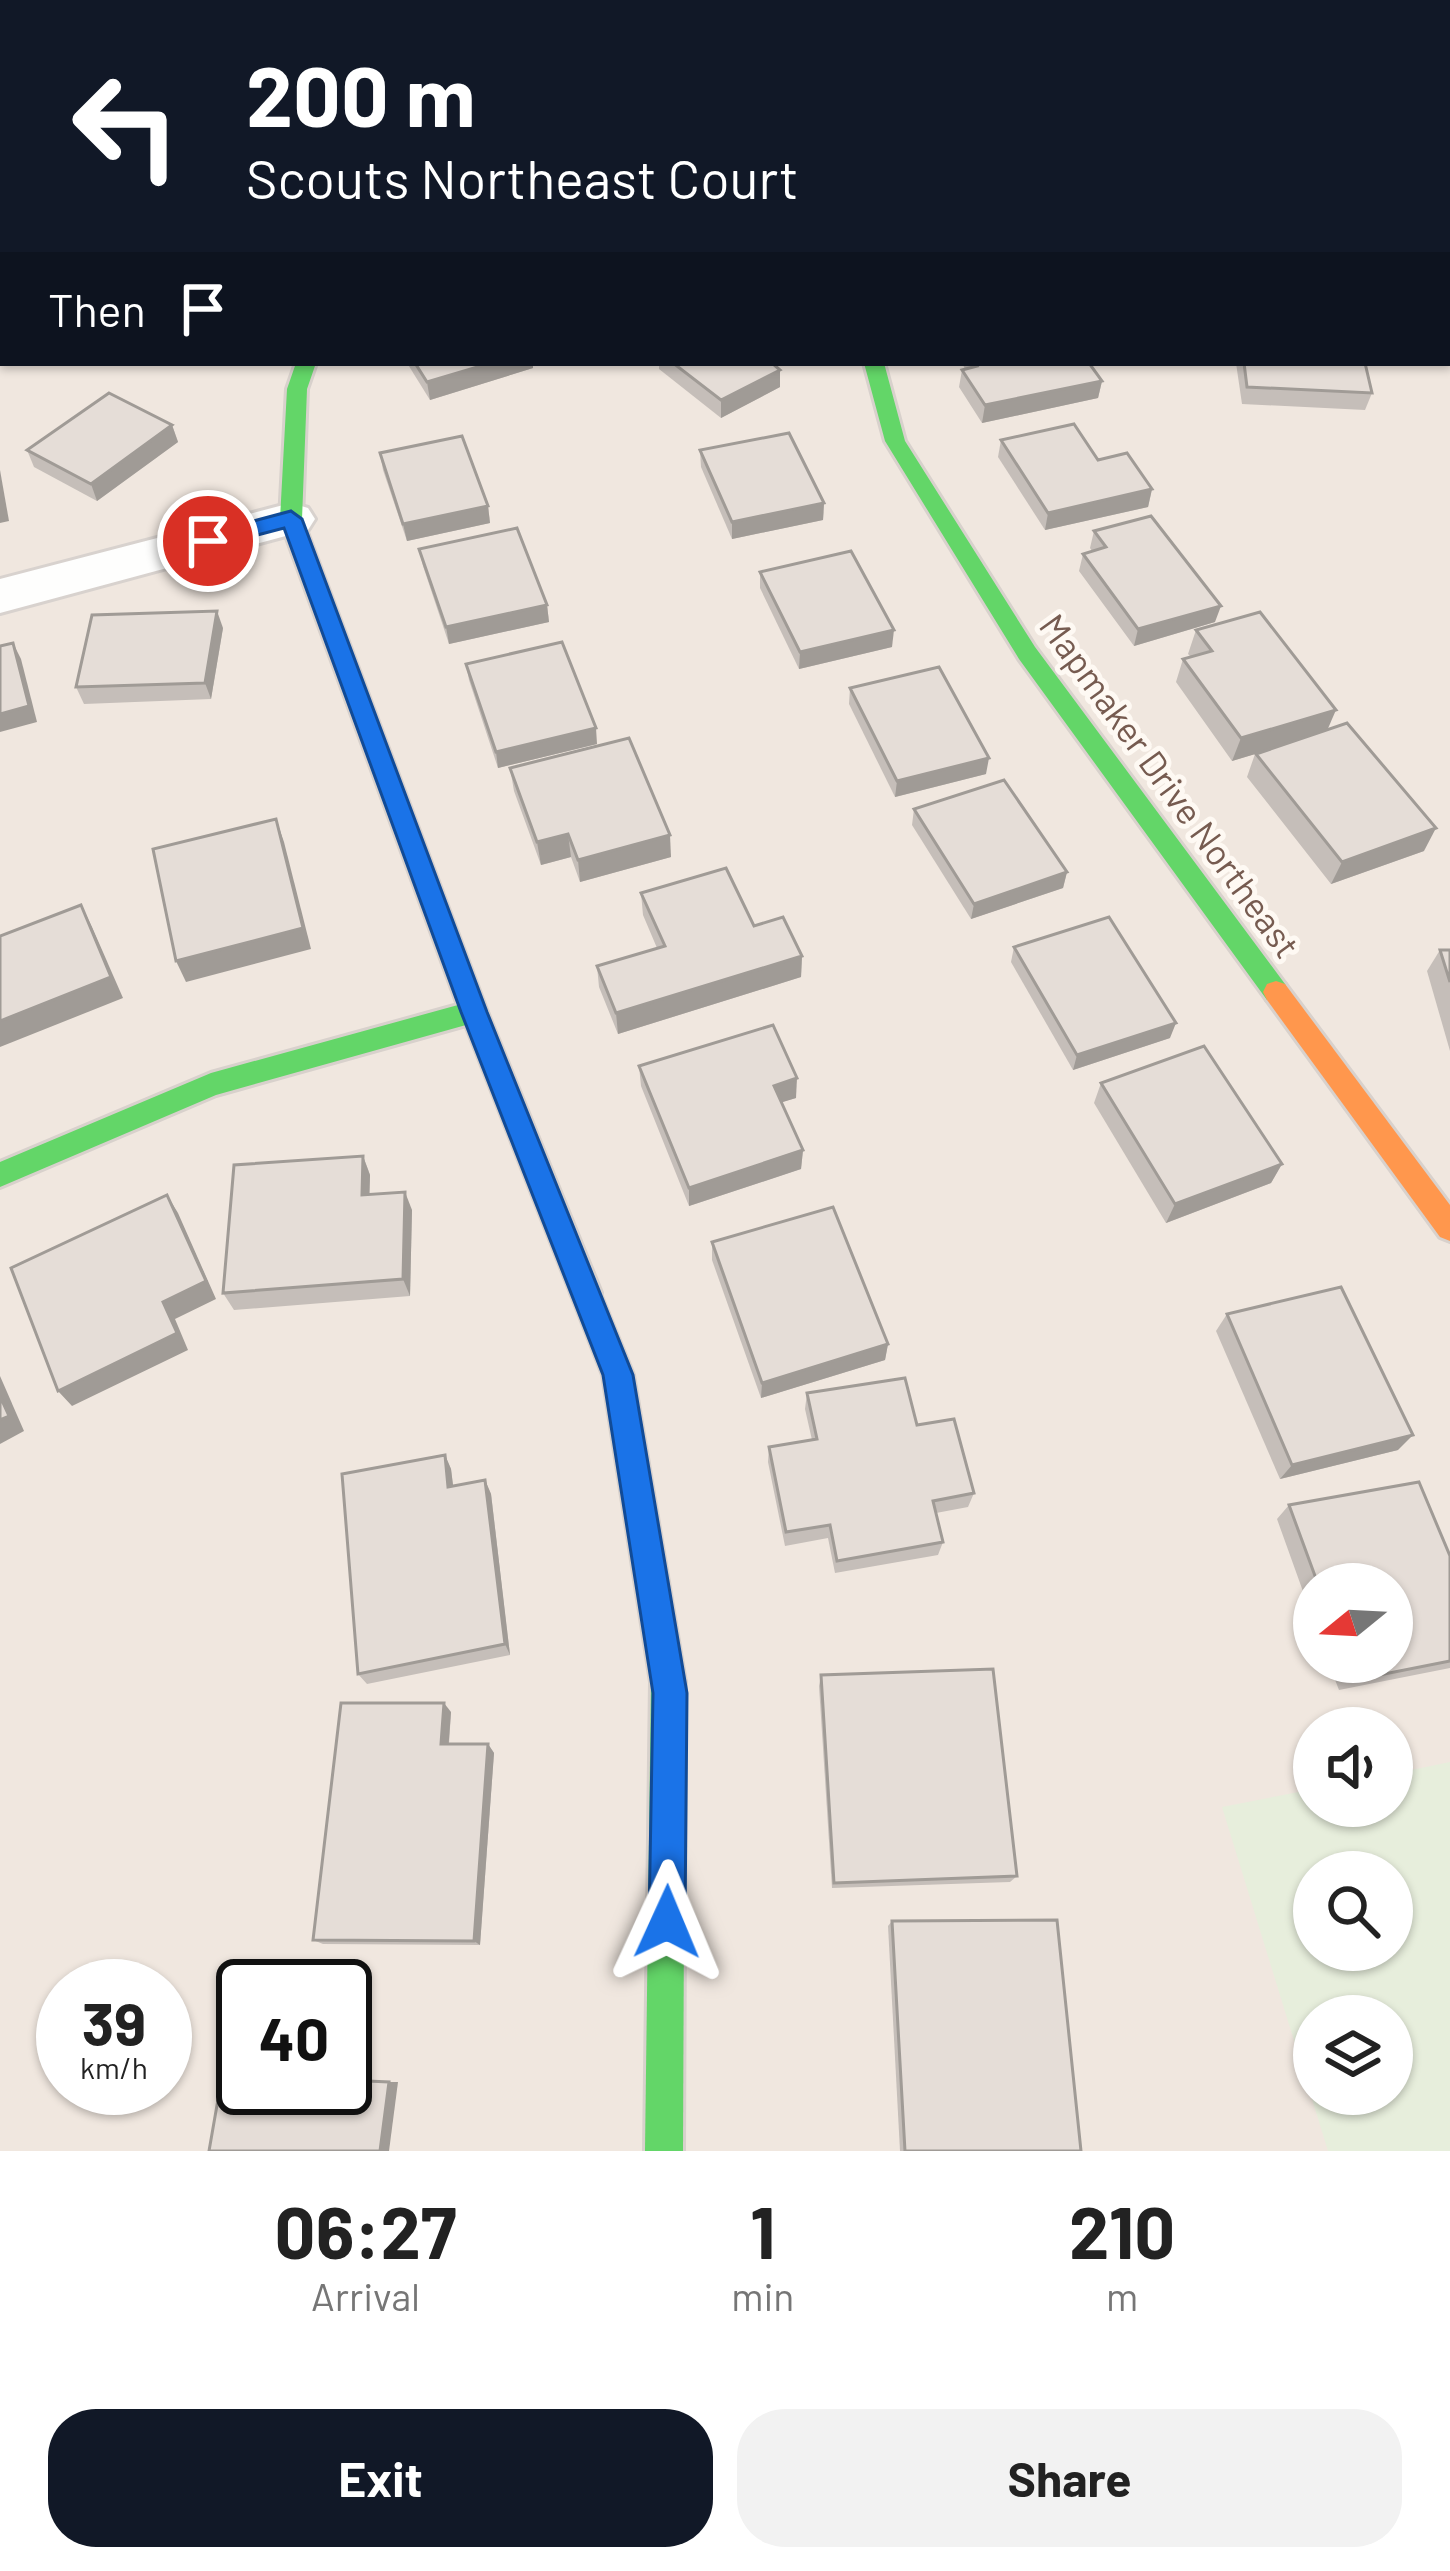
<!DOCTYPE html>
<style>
body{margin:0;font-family:Barlow,sans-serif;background:#f2f2f2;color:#222;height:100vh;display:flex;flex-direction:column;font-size:45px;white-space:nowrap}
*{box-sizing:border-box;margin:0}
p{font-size:39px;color:#767676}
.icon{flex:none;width:66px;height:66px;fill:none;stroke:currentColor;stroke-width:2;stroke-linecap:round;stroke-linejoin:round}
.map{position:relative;height:2151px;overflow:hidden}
.panel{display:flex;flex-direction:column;background:#fff;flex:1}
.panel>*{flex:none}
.hud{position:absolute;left:0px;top:0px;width:1452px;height:366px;box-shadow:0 3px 9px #0004;background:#111827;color:#fff;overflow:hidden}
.needle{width:78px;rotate:252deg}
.controls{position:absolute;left:1293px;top:1563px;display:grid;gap:24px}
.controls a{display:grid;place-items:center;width:120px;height:120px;border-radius:50%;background:#fff;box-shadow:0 3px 9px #0004;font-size:60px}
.speed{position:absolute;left:36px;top:1959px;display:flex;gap:24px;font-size:60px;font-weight:700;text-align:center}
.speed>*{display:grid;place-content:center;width:156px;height:156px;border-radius:50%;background:#fff;box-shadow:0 3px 9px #0004;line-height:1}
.speed small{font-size:30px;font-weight:400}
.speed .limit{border:6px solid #111;border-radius:18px;background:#fff;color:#111}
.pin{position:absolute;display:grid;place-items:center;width:102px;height:102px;color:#fff;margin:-51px;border:6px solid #fff;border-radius:50%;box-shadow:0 3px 12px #0007}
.me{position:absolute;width:132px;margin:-66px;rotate:1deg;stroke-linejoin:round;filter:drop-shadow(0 0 9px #0008)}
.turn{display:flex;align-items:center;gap:42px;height:252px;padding:0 48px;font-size:54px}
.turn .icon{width:156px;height:156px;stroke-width:2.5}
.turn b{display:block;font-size:84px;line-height:102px}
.then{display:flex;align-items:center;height:114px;padding:0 48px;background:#0003;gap:24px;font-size:45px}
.eta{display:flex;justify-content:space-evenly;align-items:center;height:204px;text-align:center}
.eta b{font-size:72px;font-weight:700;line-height:84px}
.button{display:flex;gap:24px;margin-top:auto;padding:24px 48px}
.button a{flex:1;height:138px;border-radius:48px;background:#111827;color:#fff;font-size:48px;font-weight:700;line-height:138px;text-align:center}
.button a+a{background:#f2f2f2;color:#222}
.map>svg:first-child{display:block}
.residential{fill:#f0e7df;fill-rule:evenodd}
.green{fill:#e7eedc;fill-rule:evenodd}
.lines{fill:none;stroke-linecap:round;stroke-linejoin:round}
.street-casing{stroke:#d8d2ce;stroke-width:6}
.fast-casing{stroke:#d8d1cc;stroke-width:6}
.slow-casing{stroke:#d8d1cc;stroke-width:6}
.street{fill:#fefefd;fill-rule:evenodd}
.fast{fill:#63d668;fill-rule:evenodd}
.slow{fill:#ff974d;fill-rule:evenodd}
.wall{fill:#c5beb9}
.shaded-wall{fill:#a09b96}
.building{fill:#e5ddd7;stroke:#a09b96;stroke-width:3}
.route{fill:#1a73e8;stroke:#114b97;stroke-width:3}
.labels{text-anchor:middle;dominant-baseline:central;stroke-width:10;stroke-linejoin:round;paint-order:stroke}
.street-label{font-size:36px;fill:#765b50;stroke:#fef9f3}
</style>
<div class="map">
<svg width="1450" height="2151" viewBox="0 0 1450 2151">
<rect width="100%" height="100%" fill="#f8f5f0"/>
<path class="residential" d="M0 75 3 363H1449L1450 134V2151H0ZM1314 1584H1392V1662H1314ZM1314 1728H1392V1806H1314ZM1314 1872H1392V1950H1314ZM63 1986H165V2088H63ZM243 1986H345V2088H243ZM1314 2016H1392V2094H1314Z"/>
<path class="green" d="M1450 1762V2151H1328L1222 1807 1314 1789V1806H1392V1774ZM1314 1872H1392V1950H1314ZM1314 2016H1392V2094H1314Z"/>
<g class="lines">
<defs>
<g id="street">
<rect x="0" y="217" width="3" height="24"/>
<rect x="1449" y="293" width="1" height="26"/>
<path d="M291 503 308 508 315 519 308 530 0 613V579Z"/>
</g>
<g id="fast">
<path d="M296 363H316L307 389 302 519 487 1012 601 1293 596 1302 586 1306 576 1302 571 1293 466 1025 216 1095 0 1187V1162L211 1073 458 1005 280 519 287 389Z"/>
<path d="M864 363H884L905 441 1035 647 1285 984 1289 992 1285 1000H1267L1019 659 885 441Z"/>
<path d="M668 1665 680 1670 685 1682 683 2151H645L651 1682 656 1670Z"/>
</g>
<g id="slow">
<path d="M1276 981 1285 984 1450 1205V1241L1440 1237 1267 1000 1263 992 1267 984Z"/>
<path d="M586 1280 596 1284 633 1375 685 1682 680 1694 668 1699 656 1694 651 1682 603 1375 571 1293 576 1284Z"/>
</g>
</defs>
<use href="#street" class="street-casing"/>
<use href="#fast" class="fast-casing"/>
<use href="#slow" class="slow-casing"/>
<use href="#street" class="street"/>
<use href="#fast" class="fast"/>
<use href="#slow" class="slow"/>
</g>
<g class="wall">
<path d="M545 0H598L596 3H545Z"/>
<path d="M648 0H740L739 3H664Z"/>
<path d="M789 0H860V3H793Z"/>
<path d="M407 363H533V368L430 400Z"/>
<path d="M659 363H772L780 387 721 418 659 369Z"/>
<path d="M962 363H1089L1102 381 1098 398 982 423 959 387 962 370 965 369Z"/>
<path d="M1236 363H1365L1372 393 1365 410 1242 404Z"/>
<path d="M172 425 178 442 97 501 34 467 27 450Z"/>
<path d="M1001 440 1098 460 1152 489 1148 507 1045 530 998 457Z"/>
<path d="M700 450 824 503 823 520 732 539 701 467Z"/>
<path d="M380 453 488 506 490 523 407 541 383 470Z"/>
<path d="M1094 531 1215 622 1134 646 1079 571 1083 554 1092 551 1090 548Z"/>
<path d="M419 549 547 605 549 622 449 644 423 566Z"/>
<path d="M760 572 892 647 799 669 760 588Z"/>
<path d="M223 628 211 699 84 704 76 687Z"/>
<path d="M1196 630 1327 729 1424 851 1331 884 1247 777 1255 754 1232 761 1176 682 1183 659 1190 656 1188 654Z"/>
<path d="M466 664 597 744 498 768 469 680Z"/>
<path d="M850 688 986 774 895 797 849 704Z"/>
<path d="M510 768 671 857 580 882 571 857 541 865 514 791Z"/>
<path d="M914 809 1067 872 1063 888 971 919 912 825Z"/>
<path d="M641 893 754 926 802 956 801 977 618 1034 599 987 597 966 657 948 643 915Z"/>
<path d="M1014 947 1170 1038 1073 1070 1011 962Z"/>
<path d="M1440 950H1450V1051L1427 971Z"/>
<path d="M639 1066 796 1098 782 1102 803 1150 801 1169 689 1206 641 1086Z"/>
<path d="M1101 1083 1282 1164 1271 1183 1166 1223 1094 1103Z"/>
<path d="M363 1156 370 1175 369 1194 412 1210 410 1296 234 1310 223 1293Z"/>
<path d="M712 1242 888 1344 885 1360 761 1398 712 1260Z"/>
<path d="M1227 1314 1398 1450 1280 1479 1216 1331Z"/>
<path d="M807 1393 917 1425 974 1493 968 1507 936 1513 943 1542 938 1555 835 1573 828 1538 785 1546 768 1462 769 1447 812 1440 805 1409Z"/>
<path d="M445 1455 451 1469 453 1486 485 1480 491 1494 510 1655 367 1684 358 1674Z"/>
<path d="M1289 1505 1450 1556V1668L1339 1690 1328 1662H1392V1584H1314V1622L1277 1519Z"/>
<path d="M821 1675 1017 1876 1010 1882 832 1888 819 1686Z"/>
<path d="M451 1712 449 1744H488L494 1753 480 1945 323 1944 313 1940Z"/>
<path d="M892 1921 1081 2151H900L888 1926Z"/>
</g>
<g class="shaded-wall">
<path d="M818 0H860V3H812Z"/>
<path d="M3 265V328L0 329V311Z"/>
<path d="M491 363H533V368L430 400 427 382Z"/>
<path d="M780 370V387L721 418V400Z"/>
<path d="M1102 381 1098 398 982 423 985 405Z"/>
<path d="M172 425 178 442 97 501 91 484Z"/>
<path d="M0 470 9 521 0 523Z"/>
<path d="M1152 489 1148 507 1045 530 1048 513Z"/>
<path d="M824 503 823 520 732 539V522Z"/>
<path d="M488 506 490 523 407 541 403 524Z"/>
<path d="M547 605 549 622 449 644 446 627Z"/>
<path d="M1221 606 1215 622 1134 646 1138 629Z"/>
<path d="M217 611 223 628 211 699 205 683Z"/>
<path d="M894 630 892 647 799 669 800 652Z"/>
<path d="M13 643 21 659 37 722 0 732V714Z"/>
<path d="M1336 710 1326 733 1232 761 1241 738Z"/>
<path d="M596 728 597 744 498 768 496 752Z"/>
<path d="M989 758 986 774 895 797 897 781Z"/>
<path d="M276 819 284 842 311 949 186 982 176 961Z"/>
<path d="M1436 828 1424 851 1331 884 1342 862Z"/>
<path d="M568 834 571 857 541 865 537 842Z"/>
<path d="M670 835 671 857 580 882 578 860Z"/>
<path d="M1067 872 1063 888 971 919 974 904Z"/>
<path d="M81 905 92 927 123 998 0 1047V1021Z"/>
<path d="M802 956 801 977 618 1034 616 1013Z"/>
<path d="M1176 1023 1170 1038 1073 1070 1077 1055Z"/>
<path d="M797 1078 796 1098 773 1105 774 1086Z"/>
<path d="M803 1150 801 1169 689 1206V1188Z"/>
<path d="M363 1156 370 1175 369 1214 362 1195Z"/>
<path d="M1282 1164 1271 1183 1166 1223 1175 1204Z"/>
<path d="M405 1192 412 1210 410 1296 403 1279Z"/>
<path d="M167 1195 178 1213 216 1299 175 1319 188 1350 72 1406 58 1391 163 1302Z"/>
<path d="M888 1344 885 1360 761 1398 762 1383Z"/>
<path d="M0 1376 24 1431 0 1444Z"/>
<path d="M1413 1435 1398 1450 1280 1479 1292 1465Z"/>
<path d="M445 1455 451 1469 455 1501 448 1487Z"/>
<path d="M485 1480 491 1494 510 1655 505 1644Z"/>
<path d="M444 1703 451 1712 448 1752 441 1744Z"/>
<path d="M488 1744 494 1753 480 1945 474 1941Z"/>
<path d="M347 2031 357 2033 351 2081 345 2080Z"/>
<path d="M389 2082H398L389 2151H380Z"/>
</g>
<g class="building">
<path d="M3 264 2 310 0 311V265Z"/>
<path d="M415 363H491L427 382Z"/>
<path d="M673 363H772L780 370 721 400Z"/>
<path d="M975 363H1089L1102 381 985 405 962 370 977 366Z"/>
<path d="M1244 363H1365L1372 393 1247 387Z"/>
<path d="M109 393 172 425 91 484 27 450Z"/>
<path d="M1074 424 1098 460 1127 453 1152 489 1048 513 1001 440Z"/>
<path d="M789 433 824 503 732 522 700 450Z"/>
<path d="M462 436 488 506 403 524 380 453Z"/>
<path d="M1151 516 1221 606 1138 629 1083 554 1106 547 1094 531Z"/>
<path d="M517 528 547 605 446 627 419 549Z"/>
<path d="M851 551 894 630 800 652 760 572Z"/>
<path d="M217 611 205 683 76 687 92 615Z"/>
<path d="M1260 612 1336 710 1241 738 1183 659 1212 651 1196 630Z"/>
<path d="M562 642 596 728 496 752 466 664Z"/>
<path d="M13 643 29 706 0 714V646Z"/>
<path d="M939 667 989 758 897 781 850 688Z"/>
<path d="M1347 723 1436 828 1342 862 1256 754Z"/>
<path d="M629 738 670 835 578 860 568 834 537 842 510 768Z"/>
<path d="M1004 780 1067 872 974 904 914 809Z"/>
<path d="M276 819 303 928 176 961 153 849Z"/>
<path d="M726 868 754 926 783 917 802 956 616 1013 597 966 665 946 641 893Z"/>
<path d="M81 905 111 977 0 1021V936Z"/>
<path d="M1109 917 1176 1023 1077 1055 1014 947Z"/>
<path d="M1440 950H1450V982Z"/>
<path d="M773 1025 797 1078 774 1086 803 1150 689 1188 639 1066Z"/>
<path d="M1204 1046 1282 1164 1175 1204 1101 1083Z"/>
<path d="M363 1156 362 1195 405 1192 403 1279 223 1293 234 1165Z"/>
<path d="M167 1195 206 1281 163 1302 177 1333 58 1391 11 1268Z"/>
<path d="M833 1207 888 1344 762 1383 712 1242Z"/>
<path d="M1341 1287 1413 1435 1292 1465 1227 1314Z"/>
<path d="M905 1378 917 1425 954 1419 974 1493 933 1501 943 1542 837 1561 830 1525 786 1532 769 1447 817 1439 807 1393Z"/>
<path d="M0 1396 9 1416 0 1420Z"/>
<path d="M445 1455 448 1487 485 1480 505 1644 358 1674 342 1474Z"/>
<path d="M1419 1482 1450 1556V1661L1354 1680 1347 1662H1392V1584H1318L1289 1505Z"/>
<path d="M993 1669 1017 1876 834 1883 821 1675Z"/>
<path d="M341 1703H444L441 1744H488L474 1941 313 1940Z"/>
<path d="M1057 1920 1081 2151H905L892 1921Z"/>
<path d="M231 2025 243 2026V2088H345V2080L389 2082 380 2151H209Z"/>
</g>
<path class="route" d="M291 511 302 519 487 1012 633 1375 687 1693 685 1922 680 1935 667 1940 654 1935 649 1922 653 1693 603 1375 461 1012 284 528 208 548 197 541 201 535Z"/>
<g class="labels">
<g class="street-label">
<text transform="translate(1171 785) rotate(54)">Mapmaker Drive Northeast</text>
</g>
</g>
</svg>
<div class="controls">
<a><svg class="needle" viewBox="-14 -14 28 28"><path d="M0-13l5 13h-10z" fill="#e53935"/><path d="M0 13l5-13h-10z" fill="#767676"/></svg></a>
<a><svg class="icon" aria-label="sound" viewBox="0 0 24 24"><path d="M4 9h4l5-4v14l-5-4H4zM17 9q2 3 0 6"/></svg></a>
<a><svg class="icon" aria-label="search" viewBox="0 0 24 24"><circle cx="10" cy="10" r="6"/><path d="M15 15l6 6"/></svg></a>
<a><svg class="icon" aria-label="layers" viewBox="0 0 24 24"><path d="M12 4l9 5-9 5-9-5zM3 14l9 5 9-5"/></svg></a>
</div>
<div class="speed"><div>39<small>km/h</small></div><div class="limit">40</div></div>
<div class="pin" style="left:208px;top:541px;background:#d93025"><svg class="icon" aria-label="arrive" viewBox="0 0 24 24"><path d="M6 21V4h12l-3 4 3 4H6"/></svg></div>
<svg class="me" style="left:667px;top:1922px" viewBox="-20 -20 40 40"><path d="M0-17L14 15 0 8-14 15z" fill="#1a73e8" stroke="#fff" stroke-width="4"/></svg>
<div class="hud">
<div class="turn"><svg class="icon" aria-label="left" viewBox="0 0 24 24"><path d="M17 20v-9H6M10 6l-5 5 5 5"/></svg><div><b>200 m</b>Scouts Northeast Court</div></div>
<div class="then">Then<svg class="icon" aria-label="arrive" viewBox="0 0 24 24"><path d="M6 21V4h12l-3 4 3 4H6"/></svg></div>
</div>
</div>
<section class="panel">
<div class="eta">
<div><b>06:27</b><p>Arrival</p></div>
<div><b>1</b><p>min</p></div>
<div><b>210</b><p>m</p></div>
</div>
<div class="button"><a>Exit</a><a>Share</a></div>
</section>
